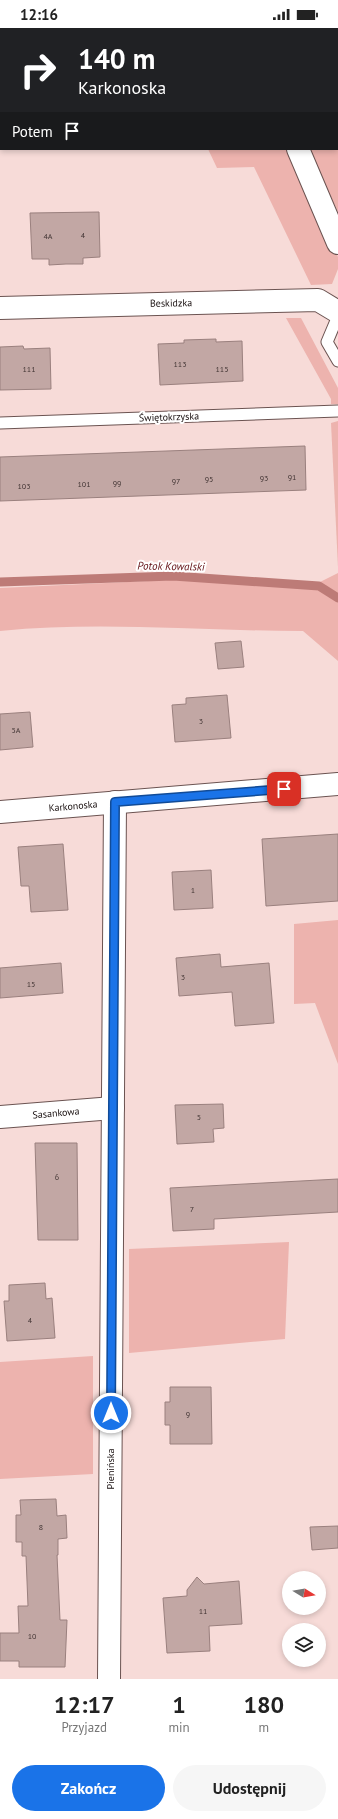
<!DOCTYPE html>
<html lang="pl">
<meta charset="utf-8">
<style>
body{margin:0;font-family:"PT Sans",sans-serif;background:#f6f6f6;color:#222;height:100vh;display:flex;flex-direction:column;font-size:15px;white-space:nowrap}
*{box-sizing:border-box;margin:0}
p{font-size:13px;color:#767676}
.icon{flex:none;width:22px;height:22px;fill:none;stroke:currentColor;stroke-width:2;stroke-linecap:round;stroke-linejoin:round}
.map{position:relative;height:1651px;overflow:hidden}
.panel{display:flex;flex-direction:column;background:#fff;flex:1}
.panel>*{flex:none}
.guide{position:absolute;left:0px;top:0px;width:338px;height:122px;box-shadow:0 2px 6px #0003;background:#202124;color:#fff;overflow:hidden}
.needle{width:26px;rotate:101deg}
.tools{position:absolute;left:282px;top:1543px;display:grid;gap:8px}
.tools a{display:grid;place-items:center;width:44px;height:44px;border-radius:50%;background:#fff;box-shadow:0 2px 6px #0003;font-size:20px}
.pin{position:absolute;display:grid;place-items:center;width:34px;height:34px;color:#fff;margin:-17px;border-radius:8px;box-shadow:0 2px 6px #0006}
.me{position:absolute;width:44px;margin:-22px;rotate:0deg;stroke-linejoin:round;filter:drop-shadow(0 0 3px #0008)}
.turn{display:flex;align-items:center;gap:14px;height:84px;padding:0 12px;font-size:18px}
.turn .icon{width:52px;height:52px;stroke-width:2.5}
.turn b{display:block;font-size:28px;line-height:34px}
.then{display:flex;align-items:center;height:38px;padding:0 12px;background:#0003;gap:8px;font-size:15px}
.eta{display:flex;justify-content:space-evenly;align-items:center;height:68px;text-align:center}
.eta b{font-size:24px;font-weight:700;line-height:28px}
.primary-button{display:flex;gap:8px;margin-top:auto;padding:8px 12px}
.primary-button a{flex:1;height:46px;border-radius:24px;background:#1a73e8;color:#fff;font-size:16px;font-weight:700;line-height:46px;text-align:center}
.primary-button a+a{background:#f6f6f6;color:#222}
.status{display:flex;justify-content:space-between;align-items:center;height:28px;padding:0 20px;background:#fff;direction:ltr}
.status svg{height:11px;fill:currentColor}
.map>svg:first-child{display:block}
.green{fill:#edb3ae}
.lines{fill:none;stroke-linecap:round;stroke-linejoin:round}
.stream{stroke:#bd7b77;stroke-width:9}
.building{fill:#c2a7a4;stroke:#9a807e}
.lane-casing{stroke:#6b5351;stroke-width:13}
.street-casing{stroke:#6b5351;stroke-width:24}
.secondary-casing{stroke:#6b5351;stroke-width:24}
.lane{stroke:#fff;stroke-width:11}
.street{stroke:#fff;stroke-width:22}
.secondary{stroke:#fadad9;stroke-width:22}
.route-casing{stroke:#114b97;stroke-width:10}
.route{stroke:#1a73e8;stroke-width:7}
.labels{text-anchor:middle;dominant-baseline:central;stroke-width:4;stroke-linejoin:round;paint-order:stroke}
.number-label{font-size:8px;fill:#413433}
.street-label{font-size:10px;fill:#160d0d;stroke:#fff}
.water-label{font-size:11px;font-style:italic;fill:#621015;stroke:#fff}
</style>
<div class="status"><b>12:16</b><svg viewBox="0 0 49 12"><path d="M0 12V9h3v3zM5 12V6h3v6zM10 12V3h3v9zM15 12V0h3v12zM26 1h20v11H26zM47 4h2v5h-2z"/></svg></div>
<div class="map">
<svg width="338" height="1651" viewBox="0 0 338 1651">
<rect width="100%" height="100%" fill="#f7dbd8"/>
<g class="green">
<path d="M337 110 338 112V184L309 121H337Z"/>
<path d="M208 121H290L338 229V241L332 256 311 257 254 139 217 140Z"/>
<path d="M286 290H301L338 360V376H331V371Z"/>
<path d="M338 393V539L331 395Z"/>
<path d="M338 545V633L303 603C202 603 100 593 0 603V560L191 551 312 558Z"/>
<path d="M338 892V1036L315 975 294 976V896Z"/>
<path d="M289 1214 285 1311 129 1325V1221Z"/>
<path d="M93 1328V1446L0 1451V1334Z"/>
</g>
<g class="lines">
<path class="stream" d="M0 554 173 548 319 558 338 570"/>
</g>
<g class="building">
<path d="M99 184 100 229 83 230V236H66L49 237V231H32L30 185Z"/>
<path d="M216 311V314L242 313 243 353 160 357 158 316 184 315V312Z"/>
<path d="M23 318 24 321 50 320 51 361 0 362V319Z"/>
<path d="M305 418 306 462 0 473V429Z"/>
<path d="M241 613 244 639 218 641 215 615Z"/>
<path d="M227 667 231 710 175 714 172 677 186 676V670Z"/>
<path d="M30 684 33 719 0 722V686Z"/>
<path d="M338 806V873L266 878 262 811Z"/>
<path d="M63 816 68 882 31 884 29 858H21L18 819Z"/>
<path d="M211 842 213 880 174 882 172 844Z"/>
<path d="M220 926 221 939 269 935 274 995 235 998 232 964 179 968 176 930Z"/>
<path d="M61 935 63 965 0 970V940Z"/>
<path d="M223 1076 224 1100 213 1101 214 1114 177 1116 175 1077Z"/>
<path d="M35 1115H77L78 1212H38Z"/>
<path d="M338 1151V1184L214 1191V1201L173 1203 170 1160Z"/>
<path d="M45 1255 46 1271 52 1270 55 1310 7 1313 4 1273H9V1257Z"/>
<path d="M170 1359H211L212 1416H170V1397H165V1374H170Z"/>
<path d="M56 1471 57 1488 66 1487 67 1510 58 1511V1527H57L60 1592H67L65 1639H19V1633H0V1605H19L18 1578H28L26 1528H22V1514H16V1487H21L20 1472Z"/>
<path d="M338 1498V1520L312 1522 310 1499Z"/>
<path d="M197 1549 204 1556 239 1553 242 1596 209 1598 210 1623 167 1625 163 1570 187 1568V1562Z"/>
</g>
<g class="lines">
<defs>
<g id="lane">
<path d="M338 288 327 314 338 333"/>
<path d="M0 395 338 383"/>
</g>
<g id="street">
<path d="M248 0V1"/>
<path d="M298 121 338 215"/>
<path d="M0 280 318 272 338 284"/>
<path d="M0 784 338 756"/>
<path d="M0 1089 113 1080"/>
<path d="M109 1651 115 774"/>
</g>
<g id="secondary">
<path d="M310 0 311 1"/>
<path d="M337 62 338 65"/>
</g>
</defs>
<use href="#lane" class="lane-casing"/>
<use href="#street" class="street-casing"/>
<use href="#secondary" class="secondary-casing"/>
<use href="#lane" class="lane"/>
<use href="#street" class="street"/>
<use href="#secondary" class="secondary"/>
</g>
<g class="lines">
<defs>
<path id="route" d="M111 1385 115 774 284 761"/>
</defs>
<use href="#route" class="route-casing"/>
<use href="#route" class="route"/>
</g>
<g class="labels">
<g class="number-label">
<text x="83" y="207">4</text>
<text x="48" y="208">4A</text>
<text x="180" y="336">113</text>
<text x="29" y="341">111</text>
<text x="222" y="341">115</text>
<text x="292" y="449">91</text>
<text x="264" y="450">93</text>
<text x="209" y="451">95</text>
<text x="176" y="453">97</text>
<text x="117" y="455">99</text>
<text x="84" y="456">101</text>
<text x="24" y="458">103</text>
<text x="201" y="693">3</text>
<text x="16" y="702">5A</text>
<text x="193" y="862">1</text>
<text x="183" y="949">3</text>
<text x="31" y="956">15</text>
<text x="199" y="1089">5</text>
<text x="57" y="1149">6</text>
<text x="192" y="1181">7</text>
<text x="30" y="1292">4</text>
<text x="188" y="1386">9</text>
<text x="41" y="1499">8</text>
<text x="203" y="1583">11</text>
<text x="32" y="1608">10</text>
</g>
<g class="street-label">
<text transform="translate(171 275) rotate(-1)">Beskidzka</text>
<text transform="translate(169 389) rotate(-2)">Świętokrzyska</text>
<text transform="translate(73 778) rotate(-5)">Karkonoska</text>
<text transform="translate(56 1085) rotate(-5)">Sasankowa</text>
<text transform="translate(110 1441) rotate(-90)">Pienińska</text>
</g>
<g class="water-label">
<text transform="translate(171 538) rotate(1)">Potok Kowalski</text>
</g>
</g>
</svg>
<div class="tools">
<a><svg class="needle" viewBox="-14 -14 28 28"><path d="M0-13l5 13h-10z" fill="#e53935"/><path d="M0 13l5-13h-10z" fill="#767676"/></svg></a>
<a><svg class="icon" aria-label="layers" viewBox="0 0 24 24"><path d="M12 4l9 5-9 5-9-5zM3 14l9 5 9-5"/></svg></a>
</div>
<div class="pin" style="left:284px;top:761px;background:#d93025"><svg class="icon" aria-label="arrive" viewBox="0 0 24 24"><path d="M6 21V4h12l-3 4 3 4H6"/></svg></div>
<svg class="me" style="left:111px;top:1385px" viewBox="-20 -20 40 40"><circle r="17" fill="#1a73e8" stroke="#fff" stroke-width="3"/><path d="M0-11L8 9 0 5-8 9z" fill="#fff"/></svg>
<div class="guide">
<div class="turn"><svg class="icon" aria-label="right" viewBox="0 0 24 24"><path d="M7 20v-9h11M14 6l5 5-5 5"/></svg><div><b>140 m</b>Karkonoska</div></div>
<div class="then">Potem<svg class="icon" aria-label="arrive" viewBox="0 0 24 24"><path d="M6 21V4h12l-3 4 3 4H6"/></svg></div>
</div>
</div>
<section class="panel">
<div class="eta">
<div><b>12:17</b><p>Przyjazd</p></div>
<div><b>1</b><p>min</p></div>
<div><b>180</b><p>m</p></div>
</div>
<div class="primary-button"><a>Zakończ</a><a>Udostępnij</a></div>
</section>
